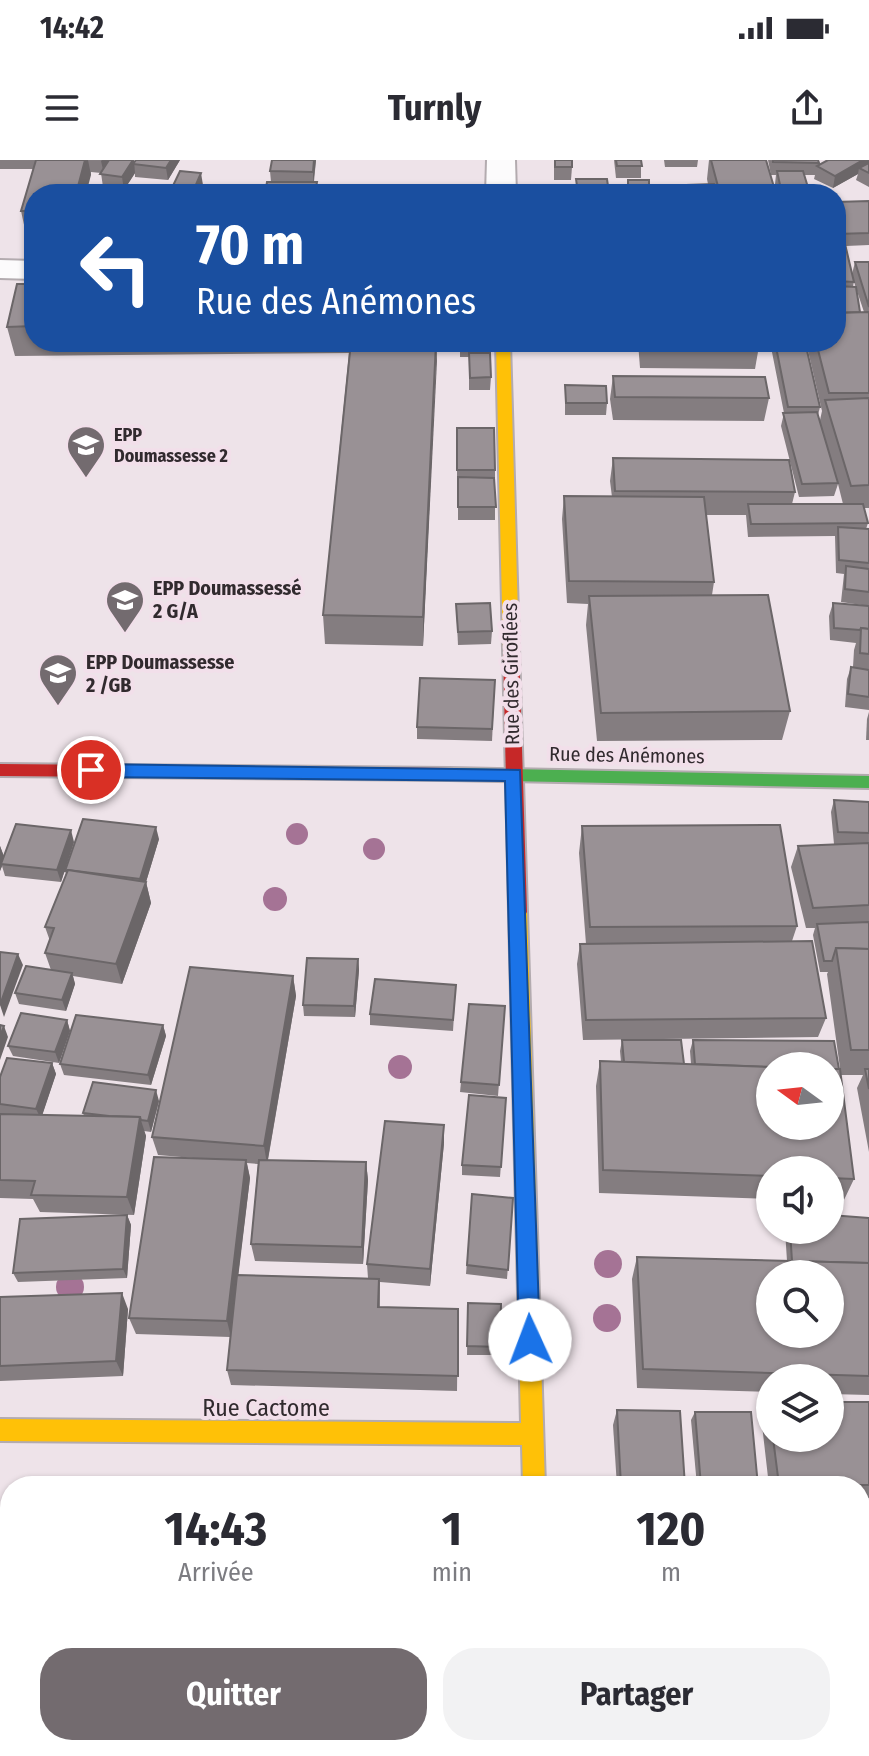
<!DOCTYPE html>
<html lang="fr">
<meta charset="utf-8">
<style>
body{margin:0;font-family:"Fira Sans Condensed",sans-serif;background:#f2f2f3;color:#2b2b33;height:100vh;display:flex;flex-direction:column;font-size:30px;white-space:nowrap}
*{box-sizing:border-box;margin:0}
p{font-size:26px;color:#7c7c81}
.icon{flex:none;width:44px;height:44px;fill:none;stroke:currentColor;stroke-width:2;stroke-linecap:round;stroke-linejoin:round}
.map{position:relative;flex:1;overflow:hidden}
.drawer{position:absolute;left:0px;top:1316px;width:870px;height:280px;display:flex;flex-direction:column;background:#fff;border-radius:32px 32px 0 0;box-shadow:0 2px 6px #0004}
.drawer>*{flex:none}
.hud{position:absolute;left:24px;top:24px;width:822px;height:168px;border-radius:32px;box-shadow:0 2px 6px #0004;background:#1a4fa0;color:#fff;overflow:hidden}
.needle{width:52px;rotate:285deg}
.tools{position:absolute;left:756px;top:892px;display:grid;gap:16px}
.tools a{display:grid;place-items:center;width:88px;height:88px;border-radius:50%;background:#fff;box-shadow:0 2px 6px #0004;font-size:40px}
.pin{position:absolute;display:grid;place-items:center;width:68px;height:68px;color:#fff;margin:-34px;border:4px solid #fff;border-radius:50%;box-shadow:0 2px 8px #0007}
.me{position:absolute;width:88px;margin:-44px;rotate:358deg;stroke-linejoin:round;filter:drop-shadow(0 0 6px #0008)}
.turn{display:flex;align-items:center;gap:28px;height:168px;padding:0 40px;font-size:36px}
.turn .icon{width:104px;height:104px;stroke-width:2.5}
.turn b{display:block;font-size:56px;line-height:68px}
.eta{display:flex;justify-content:space-evenly;align-items:center;height:136px;text-align:center}
.eta b{font-size:48px;font-weight:700;line-height:56px}
.primary-button{display:flex;gap:16px;margin-top:auto;padding:16px 40px}
.primary-button a{flex:1;height:92px;border-radius:32px;background:#736b6f;color:#fff;font-size:32px;font-weight:700;line-height:92px;text-align:center}
.primary-button a+a{background:#f2f2f3;color:#2b2b33}
.status{display:flex;justify-content:space-between;align-items:center;height:56px;padding:0 40px;background:#fff;direction:ltr}
.status svg{height:22px;fill:currentColor}
header{display:flex;justify-content:space-between;align-items:center;height:104px;padding:0 40px;background:#fff;font-size:36px;font-weight:700}
.map>svg:first-child{display:block}
.lines{fill:none;stroke-linecap:round;stroke-linejoin:round}
.street-casing{stroke:#b3abaf;stroke-width:4}
.fast-casing{stroke:#b3abaf;stroke-width:4}
.slow-casing{stroke:#b3abaf;stroke-width:4}
.jam-casing{stroke:#b3abaf;stroke-width:4}
.street{fill:#fcfbfc;fill-rule:evenodd}
.fast{fill:#4caf50;fill-rule:evenodd}
.slow{fill:#ffc107;fill-rule:evenodd}
.jam{fill:#c62828;fill-rule:evenodd}
.tree{fill:#a57395}
.wall{fill:#847d80;fill-rule:evenodd}
.shaded-wall{fill:#6b6668}
.building{fill:#999195;stroke:#6b6668;stroke-width:2;fill-rule:evenodd}
.route{fill:#1a73e8;stroke:#114b97;stroke-width:2}
.labels{text-anchor:middle;dominant-baseline:central;stroke-width:8;stroke-linejoin:round;paint-order:stroke}
.far-poi-label{font-size:18px;font-weight:bold;fill:#312a2e;stroke:#f2dfea;text-anchor:start}
.poi-label{font-size:20px;font-weight:bold;fill:#312a2e;stroke:#f2dfea;text-anchor:start}
.street-label{font-size:20px;fill:#312a2e;stroke:#f2dfea}
.near-street-label{font-size:24px;fill:#312a2e;stroke:#f2dfea}
</style>
<div class="status"><b>14:42</b><svg viewBox="0 0 49 12"><path d="M0 12V9h3v3zM5 12V6h3v6zM10 12V3h3v9zM15 12V0h3v12zM26 1h20v11H26zM47 4h2v5h-2z"/></svg></div>
<header><svg class="icon" aria-label="menu" viewBox="0 0 24 24"><path d="M4 6h16M4 12h16M4 18h16"/></svg>Turnly<svg class="icon" aria-label="share" viewBox="0 0 24 24"><path d="M12 15V3M7 8l5-5 5 5M5 13v7h14v-7"/></svg></header>
<div class="map">
<svg width="869" height="1596" viewBox="0 0 869 1596">
<rect width="100%" height="100%" fill="#eee3e9"/>
<g class="lines">
<defs>
<g id="street">
<path d="M487 0H515L516 34H486Z"/>
<path d="M0 100 34 101V119L0 118Z"/>
<rect x="512" y="1586" width="60" height="10"/>
</g>
<path id="fast" d="M449 608 869 616V628L449 620 441 614Z"/>
<g id="slow">
<path d="M496 182H510L519 489 511 494 503 489Z"/>
<path d="M518 745 524 747 527 752 545 1326H523L522 1285 0 1281V1259L521 1263 509 752 512 747Z"/>
</g>
<g id="jam">
<path d="M511 484 519 489 527 752 524 757H512L509 752 503 489Z"/>
<path d="M0 604 449 608 457 614 449 620 0 616Z"/>
</g>
</defs>
<use href="#street" class="street-casing"/>
<use href="#fast" class="fast-casing"/>
<use href="#slow" class="slow-casing"/>
<use href="#jam" class="jam-casing"/>
<use href="#street" class="street"/>
<use href="#fast" class="fast"/>
<use href="#slow" class="slow"/>
<use href="#jam" class="jam"/>
</g>
<g class="tree">
<circle cx="297" cy="674" r="11"/>
<circle cx="374" cy="689" r="11"/>
<circle cx="275" cy="739" r="12"/>
<circle cx="400" cy="907" r="12"/>
<circle cx="608" cy="1104" r="14"/>
<circle cx="70" cy="1127" r="14"/>
<circle cx="607" cy="1158" r="14"/>
</g>
<g class="wall">
<path d="M0 0H134V2L136 0H180L168 20 135 17V13L124 30 103 27 101 13 91 12V15L34 34V74H26L21 51 33 9H0Z"/>
<path d="M272 0H316L314 22H271L270 11Z"/>
<path d="M554 0 572 7 571 20H554Z"/>
<path d="M614 0H641V18H616Z"/>
<path d="M664 0H698L697 7H665Z"/>
<path d="M709 0H766L776 34H657L658 26 708 24 707 19Z"/>
<path d="M768 0H818L819 5 869 0V27L856 20 858 14 833 28 814 19 815 15H804L810 34H777L775 24 776 15H771Z"/>
<path d="M576 19H607L609 34H576Z"/>
<path d="M628 20H649V34H627Z"/>
<path d="M869 41V85L846 86 852 114 855 102H869V348H864L868 363 866 369H869V446L841 442 844 414 836 413 835 376 748 377 746 355H706L714 422 712 435 790 551 782 580 597 581 586 465 588 444 567 443 562 359 564 336 612 337 610 321 613 298 795 332 792 344H843L838 324 834 336 799 337 781 266 784 253 770 182H805L820 247 818 255 820 260 822 251 806 182H836V42ZM854 122 864 152H860L853 126Z"/>
<path d="M34 124V182H437L423 486 325 484 323 455 349 193 15 196 7 167Z"/>
<path d="M460 182H487V193L491 217 490 230H469V197H460Z"/>
<path d="M638 182H759V186L755 209 640 208Z"/>
<path d="M613 216 769 238 764 261 613 260 610 239Z"/>
<path d="M565 225 607 243 606 255H565Z"/>
<path d="M457 268 495 310V360H458V323H457Z"/>
<path d="M833 443 869 446V550L845 547 847 519 851 507H853L854 490 856 483 830 480 829 456Z"/>
<path d="M456 444 492 471 491 484 458 485Z"/>
<path d="M495 520 492 581 417 579V567Z"/>
<path d="M869 552V580H866L867 559Z"/>
<path d="M834 640 869 642V992L857 928 863 915H841L827 814 828 812H820L813 775 815 768H806L791 707 798 686 842 684H834L831 652Z"/>
<path d="M582 666 797 766 792 781 826 858 818 877 583 880 577 804 580 784H586L579 693Z"/>
<path d="M159 679 146 722 151 743 122 824 73 816 75 824 66 851 19 844 15 833 51 810 45 793 50 781 45 767 66 714 65 711Z"/>
<path d="M74 682 61 722 5 716 2 706 0 711V686L4 697Z"/>
<path d="M358 799 359 810 355 857 304 856 303 845Z"/>
<path d="M293 816 296 836 268 1000 366 1002 368 1020 363 1104 255 1101 251 1084 258 1004 247 1003 250 1018 238 1115 368 1118 367 1104 444 983 430 1126 380 1122V1147L458 1149 457 1231 231 1225 227 1210 230 1177 136 1174 129 1158 193 998 158 995 152 977Z"/>
<path d="M456 825 453 871 370 865V854Z"/>
<path d="M505 846 498 936 460 932 461 922Z"/>
<path d="M67 860 70 871 59 903 13 896 8 886Z"/>
<path d="M163 865 166 876 151 925 64 915 60 904Z"/>
<path d="M622 880 684 904H691L690 891 693 880 854 1019 843 1042 830 1041V1010H770V1039L599 1033 596 926 600 901 621 902 620 891Z"/>
<path d="M52 903 56 914 42 955 84 956 83 953 159 941 151 972 144 971 146 976 134 1055 40 1052 33 1039 0 1038V917Z"/>
<path d="M506 938 500 1017 462 1015V1005Z"/>
<path d="M472 1034 513 1038 507 1119 466 1114Z"/>
<path d="M127 1055 131 1065 127 1118 18 1122 13 1113Z"/>
<path d="M869 1058V1235L830 1234V1218H770V1232L637 1228 632 1119 637 1097 787 1101 785 1070H830Z"/>
<path d="M0 1137 128 1149 123 1216 0 1221Z"/>
<path d="M468 1143 500 1187 499 1195H467Z"/>
<path d="M768 1242H770V1278H830L869 1242V1338H860V1326H769L761 1256Z"/>
<path d="M617 1250 685 1326H617L613 1265Z"/>
<path d="M695 1252 758 1326H697L691 1260Z"/>
<rect x="860" y="1345" width="9" height="126"/>
<path d="M10 1358V1469H0V1359Z"/>
<path d="M581 1586H691L698 1596H580Z"/>
</g>
<g class="shaded-wall">
<path d="M85 0H88L91 15 86 34H76Z"/>
<path d="M102 0H113L104 14 101 1Z"/>
<path d="M134 0 135 13 124 30 122 17Z"/>
<path d="M171 0H180L168 20 166 8Z"/>
<path d="M314 0H316L313 25V12Z"/>
<path d="M863 0H869V7L859 8 858 14 833 28 835 16Z"/>
<path d="M201 13 203 25 199 34 195 27Z"/>
<path d="M437 182V201L423 486V457Z"/>
<path d="M156 667 159 679 146 722 151 743 122 824 116 804 143 730 140 719Z"/>
<path d="M71 670 74 682 61 722 57 710Z"/>
<path d="M0 686 5 699 1 704 2 706 0 711Z"/>
<path d="M18 794 23 805 4 857 0 845Z"/>
<path d="M358 799 359 810 355 857 354 846Z"/>
<path d="M72 813 75 824 66 851 62 840Z"/>
<path d="M293 816 296 836 267 1004 264 986Z"/>
<path d="M67 860 70 871 59 903 55 892Z"/>
<path d="M163 865 166 876 151 925 148 915Z"/>
<path d="M4 866 8 877 0 900V876Z"/>
<path d="M52 903 56 914 41 959 36 949Z"/>
<path d="M156 930 159 941 151 972 148 961Z"/>
<path d="M140 957 146 976 134 1055 127 1037Z"/>
<path d="M444 965V983L430 1126V1109Z"/>
<path d="M246 1000 250 1018 231 1177 227 1161Z"/>
<path d="M366 1002 368 1020 363 1104 362 1087Z"/>
<path d="M127 1055 131 1065 127 1118 123 1109Z"/>
<path d="M122 1133 128 1149 123 1216 116 1201Z"/>
<path d="M58 1586H68L67 1596H57Z"/>
<path d="M167 1586H174L173 1596H166Z"/>
<path d="M304 1586H309L308 1596H304Z"/>
</g>
<g class="building">
<path d="M36 0H85L76 34H34V51H21Z"/>
<path d="M109 0H133L122 17 100 14Z"/>
<path d="M136 0H171L166 8 133 4Z"/>
<path d="M272 0H314L313 12 270 11Z"/>
<rect x="555" y="0" width="17" height="7"/>
<path d="M616 0H641L642 6H617Z"/>
<path d="M711 0H766L776 34H720Z"/>
<path d="M773 0H818L819 3 773 2Z"/>
<path d="M828 0H863L835 16 817 6Z"/>
<path d="M869 3V13L859 8Z"/>
<path d="M180 11 201 13 195 27 244 32 243 34H169Z"/>
<path d="M777 11H803L810 34H782Z"/>
<path d="M576 19H607L609 33H578Z"/>
<path d="M628 20H649V32L628 31Z"/>
<path d="M267 22H317L315 34H265Z"/>
<path d="M714 24 716 34H660L658 26Z"/>
<path d="M869 41V73L836 74V42Z"/>
<path d="M836 84H845L854 122 836 121Z"/>
<path d="M855 102H869V147Z"/>
<path d="M17 124H34V166L7 167Z"/>
<path d="M836 126 856 127 860 152 836 153Z"/>
<path d="M869 152V233H829L816 182H836V153Z"/>
<path d="M351 182H436L423 457 323 455Z"/>
<rect x="460" y="182" width="27" height="2"/>
<path d="M643 182H759V186L643 185Z"/>
<path d="M775 182H805L820 247H788Z"/>
<path d="M469 193H490L491 217 470 218Z"/>
<path d="M613 216 765 217 769 238 615 237Z"/>
<path d="M565 225 606 226 607 243H566Z"/>
<path d="M869 238V325L851 326 825 240Z"/>
<path d="M817 252 838 323 802 324 783 253Z"/>
<path d="M457 268H494L495 310H457Z"/>
<path d="M613 298 789 300 795 332 615 331Z"/>
<path d="M458 317 494 318 496 347H458Z"/>
<path d="M564 336 704 337 714 422 569 421Z"/>
<path d="M748 344H863L868 363 751 364Z"/>
<path d="M838 367 869 369V403L839 400Z"/>
<path d="M846 406 869 409V432L845 429Z"/>
<path d="M768 435 790 551 601 553 589 436Z"/>
<path d="M490 443 492 471 458 472 456 444Z"/>
<path d="M833 443 869 446V469L861 468 860 470 834 468Z"/>
<path d="M861 468 869 469V494L860 493Z"/>
<path d="M851 507 869 510V537L848 534Z"/>
<path d="M420 518 495 520 492 569 417 567Z"/>
<path d="M834 640 869 642V673L838 672Z"/>
<path d="M83 659 156 667 140 719 68 710 65 711Z"/>
<path d="M16 664 71 670 57 710 1 704Z"/>
<path d="M780 665 797 766 590 767 582 666Z"/>
<path d="M869 683V745L813 748 798 686Z"/>
<path d="M68 710 146 722 116 804 45 793 54 768 45 767Z"/>
<path d="M869 762V789L836 788 832 801H824L817 764Z"/>
<path d="M812 781 826 858 586 860 580 784Z"/>
<path d="M836 788 869 789V890H851Z"/>
<path d="M0 792 18 794 0 845Z"/>
<path d="M307 798 358 799 354 846 303 845Z"/>
<path d="M26 806 72 813 62 840 15 833Z"/>
<path d="M190 807 293 816 264 986 152 977Z"/>
<path d="M375 819 456 825 453 860 370 854Z"/>
<path d="M469 844 505 846 499 925 461 922Z"/>
<path d="M21 853 67 860 55 892 8 886Z"/>
<path d="M76 855 163 865 148 915 60 904Z"/>
<path d="M0 865 4 866 0 876Z"/>
<path d="M622 880H681L684 904 624 902Z"/>
<path d="M693 880 834 881 839 909H830V906L770 907 695 904Z"/>
<path d="M7 898 52 903 36 949 0 944V917Z"/>
<path d="M600 901 770 907V966H830V909H840L854 1019 830 1018V1010H770V1016L603 1010Z"/>
<path d="M865 909H869V929Z"/>
<path d="M93 922 156 930 148 961 141 960 140 957 109 956 83 953Z"/>
<path d="M469 935 506 938 501 1007 462 1005Z"/>
<path d="M0 954 140 957 127 1037 31 1035 35 1021 0 1020Z"/>
<path d="M385 961 444 965 430 1109 367 1104Z"/>
<path d="M154 997 246 1000 227 1161 129 1158Z"/>
<path d="M259 1000 366 1002 362 1087 251 1084Z"/>
<path d="M472 1034 513 1038 508 1110 467 1105Z"/>
<path d="M127 1055 123 1109 13 1113 20 1059Z"/>
<path d="M830 1055 869 1058V1103L792 1101 790 1070H830Z"/>
<path d="M637 1097 869 1103V1216L643 1209ZM770 1114H830V1174H770Z"/>
<path d="M237 1115 379 1119 378 1147 458 1149V1216L227 1210Z"/>
<path d="M122 1133 116 1201 0 1206V1137Z"/>
<path d="M468 1143 501 1144 500 1187 467 1186Z"/>
<path d="M830 1242H869V1325H779L773 1278H830Z"/>
<path d="M617 1250 680 1251 685 1326H621Z"/>
<path d="M695 1252H751L758 1326H701Z"/>
<rect x="860" y="1345" width="9" height="116"/>
<path d="M10 1358V1458H0V1359Z"/>
<path d="M0 1472H10V1586H58L57 1596H0Z"/>
<path d="M71 1586H167L166 1596H70Z"/>
<rect x="188" y="1586" width="116" height="10"/>
<path d="M585 1586H691L698 1587V1596H585Z"/>
<path d="M740 1592 781 1596H740Z"/>
</g>
<path class="route" d="M91 604 520 610 540 1180 537 1187 530 1190 522 1187 519 1180 505 621 91 617 82 610Z"/>
<defs>
<symbol id="school-pin" viewBox="-11 -11 22 30"><path d="M0 17L-7.5 6A9.5 9.5 0 1 1 7.5 6Z" fill="#736b6f" stroke="#f2dfea"/><path d="M0-5L7-2L0 1L-7-2ZM-4 1L0 2.5L4 1V4Q0 6-4 4Z" fill="#fff"/></symbol>
</defs>
<g fill-rule="evenodd">
<use href="#school-pin" x="64" y="263" width="44" height="60"/>
<use href="#school-pin" x="103" y="418" width="44" height="60"/>
<use href="#school-pin" x="36" y="491" width="44" height="60"/>
</g>
<g class="labels">
<g class="far-poi-label">
<text x="114" y="275">EPP<tspan x="114" dy="21">Doumassesse 2</tspan></text>
</g>
<g class="poi-label">
<text x="153" y="428">EPP Doumassessé<tspan x="153" dy="23">2 G/A</tspan></text>
<text x="86" y="502">EPP Doumassesse<tspan x="86" dy="23">2 /GB</tspan></text>
</g>
<g class="street-label">
<text transform="translate(511 514) rotate(-91)">Rue des Giroflées</text>
<text transform="translate(627 595) rotate(1)">Rue des Anémones</text>
</g>
<g class="near-street-label">
<text x="266" y="1248">Rue Cactome</text>
</g>
</g>
</svg>
<div class="tools">
<a><svg class="needle" viewBox="-14 -14 28 28"><path d="M0-13l5 13h-10z" fill="#e53935"/><path d="M0 13l5-13h-10z" fill="#7c7c81"/></svg></a>
<a><svg class="icon" aria-label="sound" viewBox="0 0 24 24"><path d="M4 9h4l5-4v14l-5-4H4zM17 9q2 3 0 6"/></svg></a>
<a><svg class="icon" aria-label="search" viewBox="0 0 24 24"><circle cx="10" cy="10" r="6"/><path d="M15 15l6 6"/></svg></a>
<a><svg class="icon" aria-label="layers" viewBox="0 0 24 24"><path d="M12 4l9 5-9 5-9-5zM3 14l9 5 9-5"/></svg></a>
</div>
<div class="pin" style="left:91px;top:610px;background:#d93025"><svg class="icon" aria-label="arrive" viewBox="0 0 24 24"><path d="M6 21V4h12l-3 4 3 4H6"/></svg></div>
<svg class="me" style="left:530px;top:1180px" viewBox="-20 -20 40 40"><circle r="19" fill="#fff"/><path d="M0-13L10 11 0 6-10 11z" fill="#1a73e8"/></svg>
<div class="hud">
<div class="turn"><svg class="icon" aria-label="left" viewBox="0 0 24 24"><path d="M17 20v-9H6M10 6l-5 5 5 5"/></svg><div><b>70 m</b>Rue des Anémones</div></div>
</div>
<section class="drawer">
<div class="eta">
<div><b>14:43</b><p>Arrivée</p></div>
<div><b>1</b><p>min</p></div>
<div><b>120</b><p>m</p></div>
</div>
<div class="primary-button"><a>Quitter</a><a>Partager</a></div>
</section>
</div>
